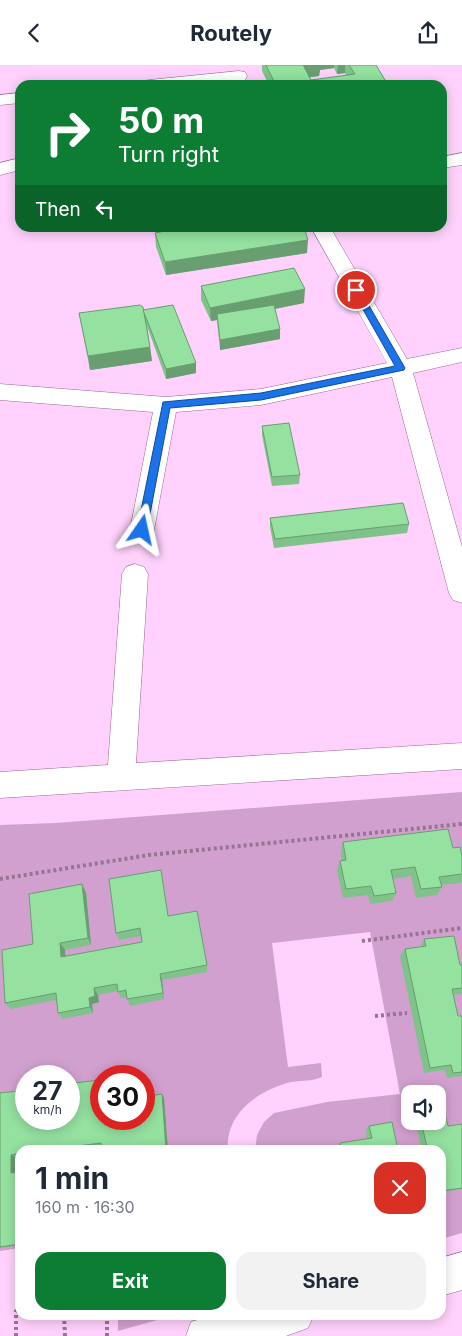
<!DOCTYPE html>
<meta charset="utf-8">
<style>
body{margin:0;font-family:Inter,sans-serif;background:#f2f2f3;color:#1f2937;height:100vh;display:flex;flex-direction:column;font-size:19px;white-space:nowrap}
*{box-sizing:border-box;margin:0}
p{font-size:16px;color:#747a83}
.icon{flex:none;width:28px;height:28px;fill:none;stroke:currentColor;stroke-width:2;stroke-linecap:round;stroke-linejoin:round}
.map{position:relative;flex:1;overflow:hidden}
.side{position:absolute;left:15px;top:1080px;width:431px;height:175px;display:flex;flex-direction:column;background:#fff;border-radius:15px;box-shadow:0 2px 12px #0003}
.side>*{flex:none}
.hud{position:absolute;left:15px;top:15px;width:432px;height:152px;border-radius:15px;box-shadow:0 2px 12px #0003;background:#0d7d34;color:#fff;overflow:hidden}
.fabs{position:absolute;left:401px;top:1020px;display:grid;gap:10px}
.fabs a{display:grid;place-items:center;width:45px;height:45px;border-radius:10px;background:#fff;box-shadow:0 2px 12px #0003;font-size:25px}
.speed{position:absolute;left:15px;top:1000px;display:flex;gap:10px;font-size:25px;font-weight:700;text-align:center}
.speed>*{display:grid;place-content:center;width:65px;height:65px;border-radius:50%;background:#fff;box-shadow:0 2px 12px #0003;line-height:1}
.speed small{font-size:12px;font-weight:400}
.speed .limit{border:8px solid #d22;background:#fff;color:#111}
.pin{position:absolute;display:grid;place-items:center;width:42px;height:42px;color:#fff;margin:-21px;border:2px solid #fff;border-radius:50%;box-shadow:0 1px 5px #0007}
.me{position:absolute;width:55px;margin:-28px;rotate:11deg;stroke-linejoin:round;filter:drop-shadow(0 0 4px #0008)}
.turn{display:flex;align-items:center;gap:18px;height:105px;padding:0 20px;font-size:22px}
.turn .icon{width:65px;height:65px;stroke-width:2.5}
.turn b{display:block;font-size:35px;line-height:42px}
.then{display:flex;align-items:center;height:48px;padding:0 20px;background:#0003;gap:10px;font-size:19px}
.round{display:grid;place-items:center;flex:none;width:52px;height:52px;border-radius:15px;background:#f2f2f3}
.summary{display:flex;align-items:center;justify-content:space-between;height:85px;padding:0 20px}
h1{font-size:30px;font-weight:700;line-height:38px}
.primary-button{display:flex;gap:10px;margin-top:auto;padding:10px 20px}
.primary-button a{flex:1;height:58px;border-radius:15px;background:#0d7d34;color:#fff;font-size:20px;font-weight:700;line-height:58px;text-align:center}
.primary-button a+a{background:#f2f2f3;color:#1f2937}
header{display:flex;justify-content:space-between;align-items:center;height:65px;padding:0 20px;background:#fff;font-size:22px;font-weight:700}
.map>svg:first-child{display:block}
.green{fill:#d2a0cf;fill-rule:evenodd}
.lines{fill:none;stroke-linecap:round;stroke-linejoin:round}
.minor-casing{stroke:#936a91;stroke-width:1}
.path{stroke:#957593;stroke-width:4;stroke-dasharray:3 3;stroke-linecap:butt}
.minor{fill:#fff;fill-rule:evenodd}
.wall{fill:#7fc28a;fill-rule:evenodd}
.shaded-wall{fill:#689e70}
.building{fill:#94e1a0;stroke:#689e70}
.route{fill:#1a73e8;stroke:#114b97}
</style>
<header><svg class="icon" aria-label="back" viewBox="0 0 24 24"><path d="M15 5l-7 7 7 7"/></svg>Routely<svg class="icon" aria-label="share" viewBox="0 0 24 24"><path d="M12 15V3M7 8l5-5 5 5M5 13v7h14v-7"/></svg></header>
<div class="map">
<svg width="462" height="1271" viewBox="0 0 462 1271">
<rect width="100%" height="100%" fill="#ffd1fc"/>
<g class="green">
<path d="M462 727V1168L441 1174V1085H255L257 1070 264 1057 274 1048 327 1037 400 1029 370 867 272 878 288 1002 321 998 322 1012C311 1017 298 1015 287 1018 256 1027 225 1050 228 1085H20V1183L0 1186V760L56 758ZM26 1011H69V1054H26ZM101 1011H144V1054H101ZM410 1029H438V1056H410Z"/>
<path d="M118 1250H175L118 1266Z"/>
</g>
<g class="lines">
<defs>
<g id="minor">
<path d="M239 6 245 7 247 11 245 15 200 20H140L143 16 149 15Z"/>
<path d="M20 28V38L0 40V30Z"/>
<path d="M462 88V100L442 103V92Z"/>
<path d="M20 93V105L0 110V98Z"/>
<path d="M311 162H330L407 294 462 283V297L413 308 462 482V538L453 535 449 528 392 312 261 340 176 347 154 465 151 472 142 475 133 472 130 465 153 347 0 335V319L166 332 261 324 387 298Z"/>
<path d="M135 499 144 502 148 509 136 698 462 678V704L0 733V707L108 700 122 509 126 502Z"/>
<path d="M462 1187V1225L441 1231V1193Z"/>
<path d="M213 1250H314L308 1263 286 1271H186L191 1257Z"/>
</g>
</defs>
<use href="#minor" class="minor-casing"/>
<g class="path">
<path d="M0 814 149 790 462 759"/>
<path d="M362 876 462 863"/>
<path d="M375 951 407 948"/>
<path d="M64 1250 65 1271"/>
<path d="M107 1250V1271"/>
<path d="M16 1271V1246L20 1245"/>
</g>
<use href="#minor" class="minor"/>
</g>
<g class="wall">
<path d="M262 0H376L388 20H269L262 6ZM334 3 337 9 345 8 346 11 311 15 310 12 319 11 320 5Z"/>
<path d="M176 162H304L307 188 166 210 156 182 155 168 177 164Z"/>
<path d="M201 221 304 238 275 244 280 274 220 285 217 255 211 256 201 235Z"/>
<path d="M144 245 196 308 166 314 147 261 152 296 90 305 79 248Z"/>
<path d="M262 361 300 410 299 419 272 421 262 370Z"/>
<path d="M270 453 409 459 407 468 274 483 270 462Z"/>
<path d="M343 777 453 783 462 809V816L461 818 441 820 442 822 437 830 416 833 411 811 392 814 396 828 392 836 370 839 368 830 343 833 337 805 340 796H342L341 787Z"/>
<path d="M82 819 86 828 91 880 65 885V891L142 877 141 871 119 875 116 868 169 851 207 900V907L162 915 164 934 130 941 127 932 121 933 118 926 98 930 99 937 92 939 93 948 62 954 58 948 56 935 11 944 5 938 33 879Z"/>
<path d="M424 874 460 900H462V929L453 930 458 951H462V1011L447 1013 445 1005 424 1008 400 891 405 884 420 882Z"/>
<path d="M0 1028 26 1054H101L162 1029 164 1033 101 1082 73 1085H20V1092H17V1107H20V1180L0 1183Z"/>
<path d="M416 1056H438L448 1061 462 1059V1124L441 1127V1085L421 1083Z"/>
<path d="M369 1061 398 1085H337V1081L340 1078 367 1074 366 1064Z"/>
</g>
<g class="shaded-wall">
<path d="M303 0H334V3L320 5 319 11 302 13Z"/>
<path d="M338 0H345V8L337 9Z"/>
<path d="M308 175 307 188 166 210 165 197Z"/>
<path d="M305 224 304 238 218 255 217 249V255L211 256 210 243Z"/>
<path d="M280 264V274L220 285V275Z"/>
<path d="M150 282 152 296 90 305 88 291Z"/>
<path d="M196 298V308L166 314V304Z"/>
<path d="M82 819 86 828 91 880 88 873Z"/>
<path d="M60 878 65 885 66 899 61 892Z"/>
<path d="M160 909 162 915 164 934 163 928Z"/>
<path d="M94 923 98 930 99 937 92 939 93 948 90 942 89 933Z"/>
<path d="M162 1029 164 1033 168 1085H166Z"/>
<path d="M11 1090 17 1092V1110L11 1108Z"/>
</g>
<g class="building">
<path d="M266 0H303L311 15 355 9 349 0H376L388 20H276Z"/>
<path d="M185 162H304L308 175 165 197 155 168Z"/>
<path d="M294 203 305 224 210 243 201 221Z"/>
<path d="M140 240 143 242 150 282 88 291 79 248Z"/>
<path d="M173 240 196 298 166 304 143 245Z"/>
<path d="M274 240 280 264 220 275 217 249Z"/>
<path d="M289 358 300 410 272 412 262 361Z"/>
<path d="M403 438 409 459 275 474 270 453Z"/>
<path d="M448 764 453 783 460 782 462 791V809L439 812 442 822 421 824 415 802 391 805 396 828 374 831 371 821 346 824 340 796 346 795 343 777Z"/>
<path d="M161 805 168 851 197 846 207 900 160 909 163 928 127 934 126 925 118 927 117 919 94 923 95 931 89 933 90 942 58 948 56 928 5 938 2 885 33 879 29 829 82 819 88 873 60 878 61 892 142 877 140 863 116 868 109 814Z"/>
<path d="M454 871 460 900H462V923L452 924 458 951H462V1007L453 1008 451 1000 430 1003 405 884 426 881 424 874Z"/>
<path d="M101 1015V1054H144V1032L162 1029 166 1085H101V1078L48 1085H20V1088L11 1090V1108L20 1107V1179L0 1182V1028L26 1025V1054H69V1030L74 1029V1018Z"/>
<path d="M445 1049 448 1061 462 1059V1123L441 1126V1085H406L427 1082 421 1056H438V1050Z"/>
<path d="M392 1057 398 1085H341L340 1078 372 1073 369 1061Z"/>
</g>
<path class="route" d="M353 223 360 225 405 303 404 305 261 335 170 343 147 465 145 467H138L137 465 163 337 261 328 395 301 352 225Z"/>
</svg>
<div class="fabs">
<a><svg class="icon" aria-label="sound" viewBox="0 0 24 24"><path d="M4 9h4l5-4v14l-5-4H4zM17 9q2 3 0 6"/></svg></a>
</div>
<div class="speed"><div>27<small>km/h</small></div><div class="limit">30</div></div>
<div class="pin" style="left:356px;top:225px;background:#d93025"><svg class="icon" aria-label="arrive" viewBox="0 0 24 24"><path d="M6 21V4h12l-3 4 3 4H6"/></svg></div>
<svg class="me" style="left:142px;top:465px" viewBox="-20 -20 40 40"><path d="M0-17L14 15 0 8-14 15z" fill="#1a73e8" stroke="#fff" stroke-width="4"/></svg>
<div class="hud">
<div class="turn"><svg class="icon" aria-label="right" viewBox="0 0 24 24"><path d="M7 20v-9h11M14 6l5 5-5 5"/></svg><div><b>50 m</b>Turn right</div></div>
<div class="then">Then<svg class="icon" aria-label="left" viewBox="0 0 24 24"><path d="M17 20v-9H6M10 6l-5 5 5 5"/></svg></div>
</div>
<section class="side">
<div class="summary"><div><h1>1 min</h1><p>160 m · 16:30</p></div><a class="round" style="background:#d93025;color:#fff"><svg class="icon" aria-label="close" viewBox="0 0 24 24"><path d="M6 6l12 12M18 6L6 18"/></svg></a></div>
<div class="primary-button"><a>Exit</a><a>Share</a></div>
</section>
</div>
